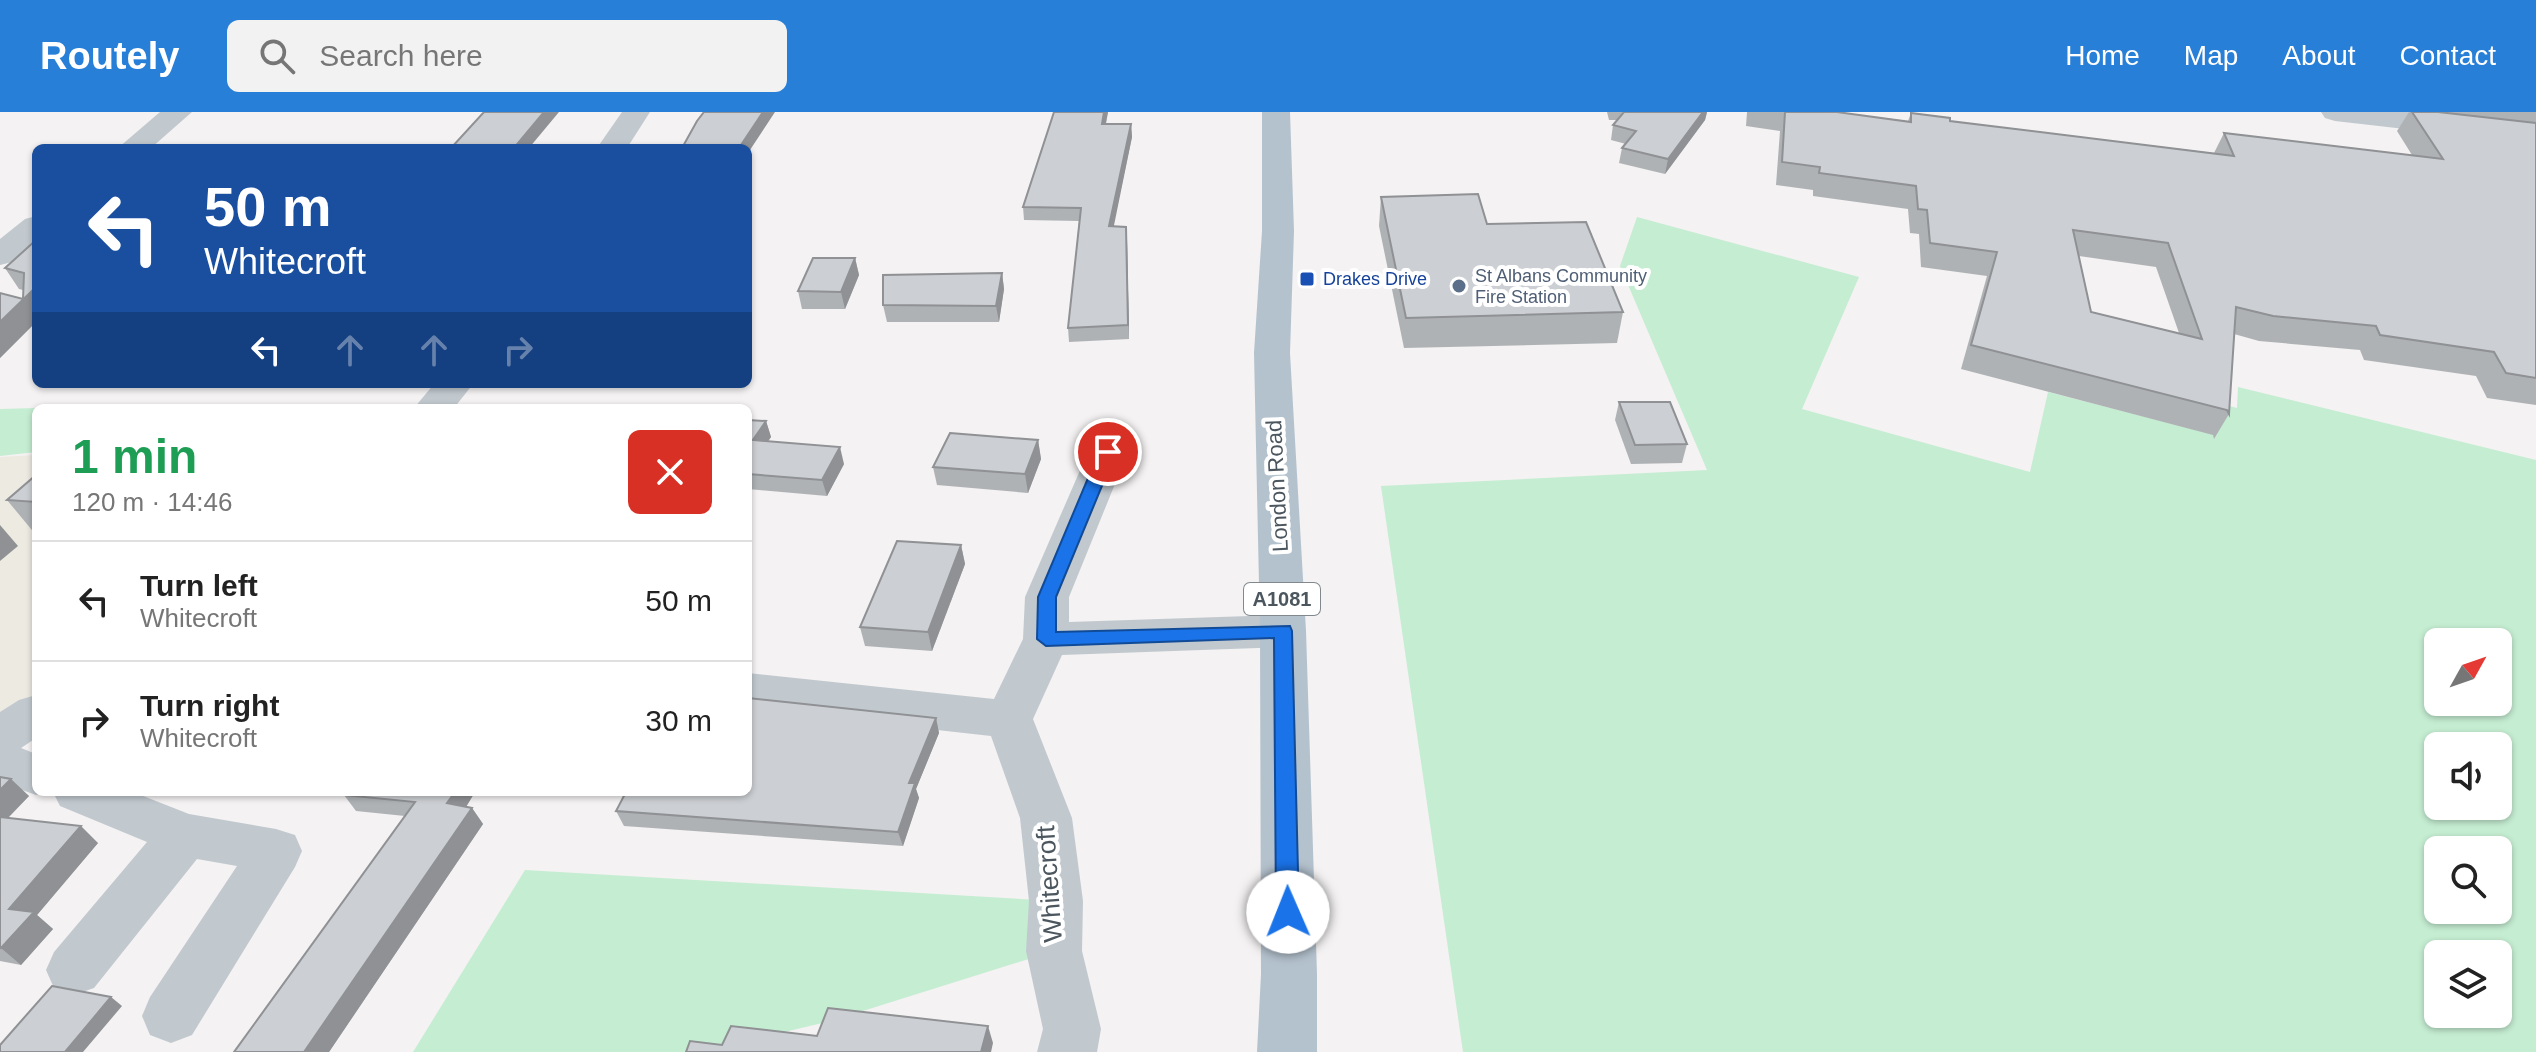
<!DOCTYPE html>
<meta charset="utf-8">
<style>
body{margin:0;font-family:Helvetica,sans-serif;background:#f2f2f2;color:#222;height:100vh;display:flex;flex-direction:column;font-size:30px;white-space:nowrap}
*{box-sizing:border-box;margin:0}
p{font-size:26px;color:#767676}
.icon{flex:none;width:44px;height:44px;fill:none;stroke:currentColor;stroke-width:2;stroke-linecap:round;stroke-linejoin:round}
.map{position:relative;flex:1;overflow:hidden}
.details{position:absolute;left:32px;top:292px;width:720px;height:392px;display:flex;flex-direction:column;background:#fff;border-radius:12px;box-shadow:0 2px 6px #0004}
.details>*{flex:none}
.banner{position:absolute;left:32px;top:32px;width:720px;height:244px;border-radius:12px;box-shadow:0 2px 6px #0004;background:#1a4fa0;color:#fff;overflow:hidden}
.needle{width:52px;rotate:50deg}
.tools{position:absolute;left:2424px;top:516px;display:grid;gap:16px}
.tools a{display:grid;place-items:center;width:88px;height:88px;border-radius:12px;background:#fff;box-shadow:0 2px 6px #0004;font-size:40px}
.pin{position:absolute;display:grid;place-items:center;width:68px;height:68px;color:#fff;margin:-34px;border:4px solid #fff;border-radius:50%;box-shadow:0 2px 8px #0007}
.me{position:absolute;width:88px;margin:-44px;rotate:359deg;stroke-linejoin:round;filter:drop-shadow(0 0 6px #0008)}
.turn{display:flex;align-items:center;gap:28px;height:168px;padding:0 40px;font-size:36px}
.turn .icon{width:104px;height:104px;stroke-width:2.5}
.turn b{display:block;font-size:56px;line-height:68px}
.lanes{display:flex;align-items:center;height:76px;padding:0 40px;background:#0003;justify-content:center;gap:40px;direction:ltr}
.lanes .off{opacity:.35}
.round{display:grid;place-items:center;flex:none;width:84px;height:84px;border-radius:12px;background:#f2f2f2}
.overview{display:flex;align-items:center;justify-content:space-between;height:136px;padding:0 40px}
h1{font-size:48px;font-weight:800;line-height:60px;color:#1e9e55}
ul{padding:0;list-style:none}
li{display:flex;align-items:center;gap:24px;height:120px;padding:0 40px;border-top:2px solid #e0e0e0}
li div{flex:1}
li b{display:block;font-size:30px}
li em{font-style:normal}
header{display:flex;align-items:center;gap:48px;box-sizing:border-box;height:112px;padding:0 40px;background:#287fd7;color:#fff}
header strong{font-size:38px}
nav{display:flex;gap:44px;margin-inline-start:auto;font-size:28px}
.search{width:560px;height:72px;background:#f2f2f2;display:flex;align-items:center;gap:20px;box-sizing:border-box;padding:0 28px;border-radius:12px;color:#767676;font-size:30px}
.map>svg:first-child{display:block}
.commercial{fill:#edeae2}
.green{fill:#c5edd2;fill-rule:evenodd}
.lines{fill:none;stroke-linecap:round;stroke-linejoin:round}
.minor{fill:#c1c9cf;fill-rule:evenodd}
.tertiary{fill:#c1c9cf;fill-rule:evenodd}
.primary{fill:#b4c2ce;fill-rule:evenodd}
.wall{fill:#afb2b5;fill-rule:evenodd}
.shaded-wall{fill:#8f9194}
.building{fill:#cccfd3;stroke:#8f9194;stroke-width:2;fill-rule:evenodd}
.route{fill:#1a73e8;stroke:#114b97;stroke-width:2}
.transit-dot{fill:#1a4fb4;stroke:#fff;stroke-width:3}
.service-dot{fill:#5c6f8a;stroke:#fff;stroke-width:3}
.labels{text-anchor:middle;dominant-baseline:central;stroke-width:8;stroke-linejoin:round;paint-order:stroke}
.far-service-label{font-size:18px;fill:#4e5e75;stroke:#fff;text-anchor:start}
.far-transit-label{font-size:18px;fill:#164399;stroke:#fff;text-anchor:start}
.shield{fill:#fff;stroke:#81898e;stroke-width:2}
.shield-label{font-size:20px;font-weight:bold;fill:#4b565e}
.street-label{font-size:22px;fill:#4b565e;stroke:#fff}
.near-street-label{font-size:26px;fill:#4b565e;stroke:#fff}
</style>
<header>
<strong>Routely</strong>
<div class="search"><svg class="icon" aria-label="search" viewBox="0 0 24 24"><circle cx="10" cy="10" r="6"/><path d="M15 15l6 6"/></svg>Search here</div>
<nav><a>Home</a><a>Map</a><a>About</a><a>Contact</a></nav>
</header>
<div class="map">
<svg width="2536" height="940" viewBox="0 0 2536 940">
<rect width="100%" height="100%" fill="#f4f2f2"/>
<path class="commercial" d="M36 343V586L0 609V345Z"/>
<g class="green">
<path d="M1637 105 1859 165 1802 297 2030 360 2048 280 2216 323 2218 291 2237 296 2238 275 2536 348V940H1463L1381 374 1707 358 1620 154ZM2438 530H2498V590H2438ZM2438 634H2498V694H2438ZM2438 738H2498V798H2438ZM2438 842H2498V902H2438Z"/>
<path d="M36 296V340L0 344V297Z"/>
<path d="M525 758 1056 789 1054 839 831 909 700 940H413Z"/>
</g>
<g class="lines">
<g class="minor">
<path d="M160 0H192L151 36H118Z"/>
<path d="M622 0H650L627 36H597Z"/>
<path d="M36 104V130L12 150 0 153V127L25 107Z"/>
<path d="M434 272H473L454 296H414Z"/>
<path d="M1108 328 1122 331 1128 340 1069 485V510L1283 503 1299 507 1306 519 1299 531 1283 535 1062 543 1033 607 1072 706 1083 789 1082 839 1101 917 1097 940H1037L1043 917 1026 839 1029 789 1020 706 991 624 748 597V561L994 587 1023 527 1025 485 1088 340 1094 331Z"/>
<path d="M36 583V626L21 636 36 642V680H45L36 683 0 670V600L19 588Z"/>
<path d="M53 680H133L189 702 276 717 295 723 302 739 295 755 192 923 171 931 150 923 142 904 150 885 237 754 197 747 94 876 74 883 54 876 46 858 54 840 147 730 60 694Z"/>
</g>
<path class="tertiary" d="M2321 0H2411L2536 14V32L2335 9 2325 6Z"/>
<path class="primary" d="M1262 0H1290L1294 119 1290 241 1306 519 1317 862V940H1257L1261 862 1260 519 1254 241 1262 119Z"/>
</g>
<g class="wall">
<path d="M1054 0H1108L1106 12H1131L1132 25 1113 114 1127 128 1129 227 1069 230 1068 216 1079 109 1024 108 1023 95Z"/>
<path d="M1607 0H1707L1705 8 1665 62 1619 51 1622 36 1626 32 1611 28 1613 13 1617 8H1609Z"/>
<path d="M1747 0H1837L1908 9 1911 1 1950 9 2214 41 2224 21 2412 43 2397 19 2409 0H2536V293L2487 286 2476 264 2364 248 2360 238 2259 229 2234 222 2229 302 2214 327 2213 323 1961 257 1987 164 1921 155 1919 122 1910 121 1908 97 1813 84V78L1776 73 1780 19 1746 14ZM2079 144 2156 155 2179 221 2091 200Z"/>
<path d="M1381 85 1487 112 1623 200 1617 231 1404 236 1379 114Z"/>
<path d="M36 128V210L0 246V181L23 187V178L19 177 5 156Z"/>
<path d="M855 146 859 163 845 197H802L798 179Z"/>
<path d="M1002 161 1004 177 999 210H887L883 193Z"/>
<path d="M235 272H296L238 276Z"/>
<path d="M1619 290 1687 332 1682 351 1631 352 1615 308Z"/>
<path d="M748 308 766 309 771 325 768 329 844 352 827 384 748 377Z"/>
<path d="M1038 328 1041 347 1028 381 937 373 933 355Z"/>
<path d="M36 363V423L7 388Z"/>
<path d="M961 433 965 452 932 539 865 534 860 515Z"/>
<path d="M936 606 939 621 916 677 919 686 903 734 624 714 616 699Z"/>
<path d="M0 665 29 684 8 706 98 731 37 803 53 817 21 853 0 849Z"/>
<path d="M475 680 466 695 472 696 483 712 329 940H234L405 704 356 699 344 683Z"/>
</g>
<g class="shaded-wall">
<path d="M544 0H559L529 36H514Z"/>
<path d="M763 0H775L748 41V36H739Z"/>
<path d="M1104 0H1108L1103 25 1102 12Z"/>
<path d="M1703 0H1707L1705 8 1665 62 1668 47Z"/>
<path d="M1131 12 1132 25 1111 128 1109 114Z"/>
<path d="M1126 115 1127 128 1129 227 1128 213Z"/>
<path d="M855 146 859 163 845 197 841 180Z"/>
<path d="M1002 161 1004 177 999 210 996 194Z"/>
<path d="M36 175V210L0 246V210Z"/>
<path d="M766 309 771 325 758 344 753 328Z"/>
<path d="M1038 328 1041 347 1028 381 1025 362Z"/>
<path d="M840 335 844 352 827 384 822 368Z"/>
<path d="M0 413 18 434 0 449Z"/>
<path d="M961 433 965 452 932 539 928 520Z"/>
<path d="M936 606 939 621 916 677 919 686 903 734 898 720 909 671Z"/>
<path d="M11 667 29 684 0 714V678Z"/>
<path d="M455 680H475L458 708 447 691Z"/>
<path d="M472 696 483 712 329 940H304Z"/>
<path d="M81 714 98 731 37 803 53 817 21 853 1 836 9 797Z"/>
<path d="M111 885 122 894 83 940H65Z"/>
<path d="M988 914 993 931 991 940H981Z"/>
</g>
<g class="building">
<path d="M484 0H544L514 36H451Z"/>
<path d="M704 0H763L739 36H682L697 9Z"/>
<path d="M1054 0H1104L1102 12H1131L1109 114 1126 115 1128 213 1068 216 1081 96 1023 95Z"/>
<path d="M1624 0H1703L1668 47 1622 36 1636 19 1613 13Z"/>
<path d="M1785 0H1837L1911 10V1L1950 6V9L2234 44 2224 21 2443 47 2412 0H2438L2536 11V266L2506 261 2494 240 2380 223 2376 214 2273 204 2236 195 2229 302 2227 298 1971 233 1997 140 1930 131 1927 98 1918 97 1916 74 1819 61 1820 55 1782 50ZM2073 118 2168 131 2202 227 2091 200Z"/>
<path d="M1478 82 1487 112 1586 110 1623 200 1406 206 1381 85Z"/>
<path d="M36 128V175L0 210V181L23 187 24 161 5 156Z"/>
<path d="M813 146H855L841 180 798 179Z"/>
<path d="M1002 161 996 194 883 193V163Z"/>
<path d="M1619 290H1670L1687 332 1635 333Z"/>
<path d="M748 308 766 309 753 328 840 335 822 368 748 362Z"/>
<path d="M950 321 1038 328 1025 362 933 355Z"/>
<path d="M36 363V390L7 388Z"/>
<path d="M897 429 961 433 928 520 860 515Z"/>
<path d="M748 586 936 606 909 671H915L898 720 616 699 626 680H748Z"/>
<path d="M0 665 11 667 0 678Z"/>
<path d="M346 680H455L447 691 472 696 304 940H234L415 690 344 683Z"/>
<path d="M0 705 81 714 9 797 34 800 1 836 0 835Z"/>
<path d="M52 874 111 885 65 940H0V933Z"/>
<path d="M828 896 988 914 981 940H686L690 929 722 933 731 914 817 924Z"/>
</g>
<path class="route" d="M1108 335 1116 340 1056 485V520L1290 514 1292 519 1299 800 1296 807 1288 809 1280 807 1276 800 1274 526 1046 534 1037 527 1038 485 1099 340Z"/>
<rect class="transit-dot" x="1299" y="159" width="16" height="16" rx="4"/>
<circle class="service-dot" cx="1459" cy="174" r="8"/>
<g class="labels">
<g class="far-service-label">
<text x="1475" y="164">St Albans Community<tspan x="1475" dy="21">Fire Station</tspan></text>
</g>
<g class="far-transit-label">
<text x="1323" y="167">Drakes Drive</text>
</g>
<rect class="shield" x="1244" y="471" width="76" height="32" rx="6"/>
<g class="shield-label">
<text x="1282" y="487">A1081</text>
</g>
<g class="street-label">
<text transform="translate(1277 374) rotate(-93)">London Road</text>
</g>
<g class="near-street-label">
<text transform="translate(1049 772) rotate(-94)">Whitecroft</text>
</g>
</g>
</svg>
<div class="tools">
<a><svg class="needle" viewBox="-14 -14 28 28"><path d="M0-13l5 13h-10z" fill="#e53935"/><path d="M0 13l5-13h-10z" fill="#767676"/></svg></a>
<a><svg class="icon" aria-label="sound" viewBox="0 0 24 24"><path d="M4 9h4l5-4v14l-5-4H4zM17 9q2 3 0 6"/></svg></a>
<a><svg class="icon" aria-label="search" viewBox="0 0 24 24"><circle cx="10" cy="10" r="6"/><path d="M15 15l6 6"/></svg></a>
<a><svg class="icon" aria-label="layers" viewBox="0 0 24 24"><path d="M12 4l9 5-9 5-9-5zM3 14l9 5 9-5"/></svg></a>
</div>
<div class="pin" style="left:1108px;top:340px;background:#d93025"><svg class="icon" aria-label="arrive" viewBox="0 0 24 24"><path d="M6 21V4h12l-3 4 3 4H6"/></svg></div>
<svg class="me" style="left:1288px;top:800px" viewBox="-20 -20 40 40"><circle r="19" fill="#fff"/><path d="M0-13L10 11 0 6-10 11z" fill="#1a73e8"/></svg>
<div class="banner">
<div class="turn"><svg class="icon" aria-label="left" viewBox="0 0 24 24"><path d="M17 20v-9H6M10 6l-5 5 5 5"/></svg><div><b>50 m</b>Whitecroft</div></div>
<div class="lanes"><svg class="icon" aria-label="left" viewBox="0 0 24 24"><path d="M17 20v-9H6M10 6l-5 5 5 5"/></svg><svg class="icon off" aria-label="ahead" viewBox="0 0 24 24"><path d="M12 20V5M6 11l6-6 6 6"/></svg><svg class="icon off" aria-label="ahead" viewBox="0 0 24 24"><path d="M12 20V5M6 11l6-6 6 6"/></svg><svg class="icon off" aria-label="right" viewBox="0 0 24 24"><path d="M7 20v-9h11M14 6l5 5-5 5"/></svg></div>
</div>
<section class="details">
<div class="overview"><div><h1>1 min</h1><p>120 m · 14:46</p></div><a class="round" style="background:#d93025;color:#fff"><svg class="icon" aria-label="close" viewBox="0 0 24 24"><path d="M6 6l12 12M18 6L6 18"/></svg></a></div>
<ul>
<li><svg class="icon" aria-label="left" viewBox="0 0 24 24"><path d="M17 20v-9H6M10 6l-5 5 5 5"/></svg><div><b>Turn left</b><p>Whitecroft</p></div><em>50 m</em></li>
<li><svg class="icon" aria-label="right" viewBox="0 0 24 24"><path d="M7 20v-9h11M14 6l5 5-5 5"/></svg><div><b>Turn right</b><p>Whitecroft</p></div><em>30 m</em></li>
</ul>
</section>
</div>
